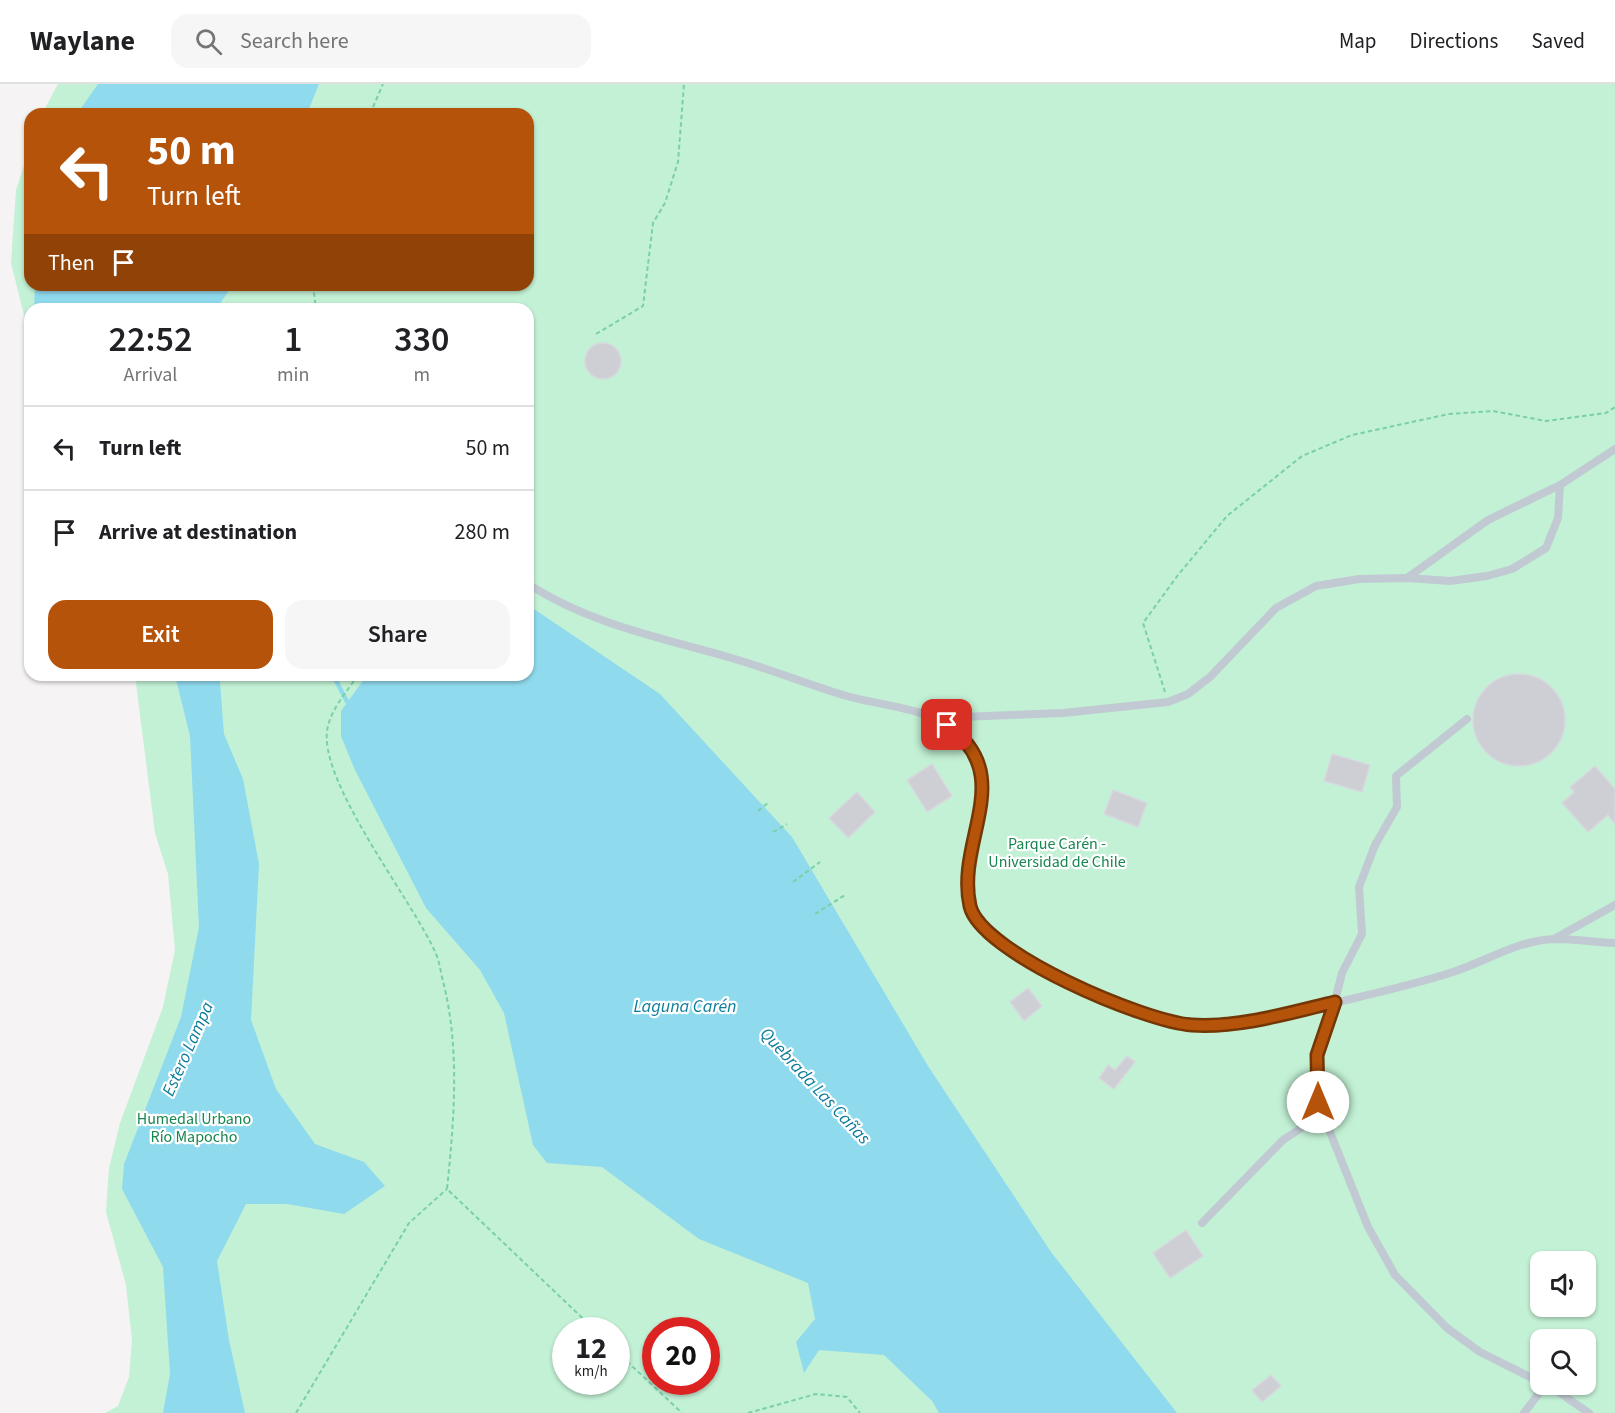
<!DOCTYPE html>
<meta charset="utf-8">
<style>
body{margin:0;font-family:"Source Sans 3",sans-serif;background:#f6f6f6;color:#202124;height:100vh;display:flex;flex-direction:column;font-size:22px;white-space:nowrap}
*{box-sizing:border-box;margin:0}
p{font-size:20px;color:#757577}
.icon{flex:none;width:33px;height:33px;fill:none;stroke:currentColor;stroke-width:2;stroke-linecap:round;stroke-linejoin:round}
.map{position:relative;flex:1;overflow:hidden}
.side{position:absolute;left:24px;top:219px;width:510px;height:378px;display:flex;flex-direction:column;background:#fff;border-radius:18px;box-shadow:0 2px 4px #0004}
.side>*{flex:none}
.banner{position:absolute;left:24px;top:24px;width:510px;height:183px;border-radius:18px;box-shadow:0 2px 4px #0004;background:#b45309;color:#fff;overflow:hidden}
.buttons{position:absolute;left:1530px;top:1167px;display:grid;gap:12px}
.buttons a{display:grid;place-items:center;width:66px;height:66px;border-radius:12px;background:#fff;box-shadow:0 2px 4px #0004;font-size:30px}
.speed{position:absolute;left:552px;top:1233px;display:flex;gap:12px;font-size:30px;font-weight:700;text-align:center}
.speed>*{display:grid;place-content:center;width:78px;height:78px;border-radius:50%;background:#fff;box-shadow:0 2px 4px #0004;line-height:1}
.speed small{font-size:15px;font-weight:400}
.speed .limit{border:9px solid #d22;background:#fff;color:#111}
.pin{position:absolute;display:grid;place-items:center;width:51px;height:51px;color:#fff;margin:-26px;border-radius:12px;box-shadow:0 3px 9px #0006}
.me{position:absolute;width:66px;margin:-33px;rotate:0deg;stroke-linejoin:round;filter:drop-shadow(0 0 4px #0008)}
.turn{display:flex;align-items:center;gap:21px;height:126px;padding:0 24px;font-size:27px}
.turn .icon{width:78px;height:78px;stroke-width:2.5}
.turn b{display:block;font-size:42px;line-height:51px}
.then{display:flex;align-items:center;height:57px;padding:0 24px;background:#0003;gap:12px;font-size:22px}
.eta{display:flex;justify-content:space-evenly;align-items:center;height:102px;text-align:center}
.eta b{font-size:36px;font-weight:600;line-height:42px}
.action{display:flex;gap:12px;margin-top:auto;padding:12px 24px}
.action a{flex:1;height:69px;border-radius:18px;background:#b45309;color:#fff;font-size:24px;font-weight:600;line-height:69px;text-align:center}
.action a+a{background:#f6f6f6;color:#202124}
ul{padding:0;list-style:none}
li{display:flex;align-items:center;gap:18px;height:84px;padding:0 24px;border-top:2px solid #e0e0e0}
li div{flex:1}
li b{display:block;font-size:22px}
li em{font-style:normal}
header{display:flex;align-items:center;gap:36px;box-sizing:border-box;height:84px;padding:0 30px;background:#fff;border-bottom:2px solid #e0e0e0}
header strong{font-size:28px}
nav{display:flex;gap:33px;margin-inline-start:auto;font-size:21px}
.search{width:420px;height:54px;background:#f6f6f6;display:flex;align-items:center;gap:15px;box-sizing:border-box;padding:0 21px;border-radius:18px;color:#757577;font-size:22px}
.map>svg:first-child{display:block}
.green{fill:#c3f1d5;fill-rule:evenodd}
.water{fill:#90daee}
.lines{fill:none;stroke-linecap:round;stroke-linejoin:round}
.stream{stroke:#90daee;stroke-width:4.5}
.building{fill:#cdcfd5;stroke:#d7d9de;stroke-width:1.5}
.path{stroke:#7ad0a6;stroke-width:2;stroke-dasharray:4.5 3;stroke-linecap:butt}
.service{stroke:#c1cad2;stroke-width:8}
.route-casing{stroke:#753606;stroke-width:15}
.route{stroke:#b45309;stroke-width:10}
.labels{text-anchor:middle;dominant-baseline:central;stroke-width:4.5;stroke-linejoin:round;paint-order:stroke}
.park-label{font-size:16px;fill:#17864f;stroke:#fff}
.water-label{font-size:18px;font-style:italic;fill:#0c7c9b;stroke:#fff}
</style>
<header>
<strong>Waylane</strong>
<div class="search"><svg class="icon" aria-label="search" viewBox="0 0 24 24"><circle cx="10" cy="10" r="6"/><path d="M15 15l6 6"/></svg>Search here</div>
<nav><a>Map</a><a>Directions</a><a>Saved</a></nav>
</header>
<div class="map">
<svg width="1615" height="1329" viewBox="0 0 1615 1329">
<rect width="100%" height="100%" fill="#f5f3f3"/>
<path class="green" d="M58 0H1615V1329H105L118 1322 129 1293 132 1256 126 1201 106 1128 109 1084 120 1039 163 923 175 866 168 790 155 749 135 591H528V225H30V255L11 179 16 106 30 63V201H528V30H42ZM1540 1178H1586V1222H1540ZM566 1246H616V1298H566ZM656 1246H706V1298H656ZM1540 1256H1586V1300H1540Z"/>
<g class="water">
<path d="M98 0H319L307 30H77Z"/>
<path d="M35 201H233L216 225H34Z"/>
<path d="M528 521 660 610 792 753 928 982 1051 1168 1177 1329H939L932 1317 884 1271 819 1266 804 1289 796 1258 815 1235 808 1199 699 1155 602 1083 547 1079 533 1061 504 929 480 886 426 824 354 684 341 652V627L367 591H528Z"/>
<path d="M175 591H224L220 598 224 650 243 695 259 780 251 936 276 1005 315 1060 364 1078 385 1102 344 1130 287 1120H246L217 1177 229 1256 245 1329H163L170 1290 163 1183 122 1105 124 1080 181 933 199 843 190 652Z"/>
</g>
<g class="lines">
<path class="stream" d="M333 591 350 623"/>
</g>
<g class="building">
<circle cx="603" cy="277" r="18"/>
<circle cx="1519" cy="636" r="46"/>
<path d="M1332 670 1370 681 1362 708 1324 697Z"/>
<path d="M932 680 952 712 927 728 907 696Z"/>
<path d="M1595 682 1615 705V740L1608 731 1588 748 1562 719 1574 708 1570 703Z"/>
<path d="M1113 706 1147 719 1138 743 1104 730Z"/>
<path d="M857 708 875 728 848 754 829 734Z"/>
<path d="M1028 904 1042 922 1024 937 1010 918Z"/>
<path d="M1127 972 1135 978 1114 1005 1099 994 1108 981 1115 986Z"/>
<path d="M1186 1146 1203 1172 1170 1194 1153 1169Z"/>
<path d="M1271 1291 1281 1302 1262 1318 1252 1306Z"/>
</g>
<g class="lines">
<g class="path">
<path d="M370 30 383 0"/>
<path d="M313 201 316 225"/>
<path d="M596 250 643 222 653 139 665 119 678 78 684 0"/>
<path d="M358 591C348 606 332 624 328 642 314 693 414 818 436 870 440 879 441 891 444 901 460 968 454 1037 447 1105L595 1246"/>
<path d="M1165 608 1143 539 1178 491 1227 432 1302 372 1352 351 1449 330 1493 327 1546 337 1606 329 1615 323"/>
<path d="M758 727 769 718"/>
<path d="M773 748 787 740"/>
<path d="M793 798 820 778"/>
<path d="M815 830 845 811"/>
<path d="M616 1267 682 1329"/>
<path d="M296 1329 409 1139 447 1105"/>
<path d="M748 1329 816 1310 847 1313 860 1329"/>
</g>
<g class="service">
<path d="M1407 494 1488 436 1560 401"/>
<path d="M528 500C590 540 658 553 728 573 767 584 804 599 843 611 876 621 915 622 945 640 1007 677 973 737 969 792 969 802 967 816 971 825 986 859 1063 897 1096 912 1125 926 1159 939 1192 941 1238 944 1286 930 1330 920 1371 910 1413 901 1453 888 1487 877 1518 856 1555 855 1575 855 1595 858 1615 859"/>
<path d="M935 634 1063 629 1168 618 1188 610 1210 593 1276 524 1316 502 1359 495 1407 494 1450 497 1487 492 1512 485 1546 464 1558 434 1560 401 1615 365"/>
<path d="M1467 635 1396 692 1397 723 1375 761 1359 803 1362 850 1342 889 1330 937 1317 971 1318 1018 1368 1143 1395 1191 1447 1244 1480 1268 1540 1298"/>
<path d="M1554 855 1615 821"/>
<path d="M1202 1139 1283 1056 1309 1039 1324 1037"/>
<path d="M1547 1300 1589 1329"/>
<path d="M1524 1329 1546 1300"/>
</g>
</g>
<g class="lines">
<defs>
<path id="route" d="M947 641C1019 692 955 756 970 822 981 869 1145 938 1192 941 1239 944 1289 929 1335 918L1317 971 1318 1018"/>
</defs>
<use href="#route" class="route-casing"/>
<use href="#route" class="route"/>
</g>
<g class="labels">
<g class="park-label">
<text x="1057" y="760">Parque Carén -<tspan x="1057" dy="18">Universidad de Chile</tspan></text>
<text x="194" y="1035">Humedal Urbano<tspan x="194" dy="18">Río Mapocho</tspan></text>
</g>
<g class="water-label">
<text x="685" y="922">Laguna Carén</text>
<text transform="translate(188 965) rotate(-66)">Estero Lampa</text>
<text transform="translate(815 1002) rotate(47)">Quebrada Las Cañas</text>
</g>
</g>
</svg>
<div class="buttons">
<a><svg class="icon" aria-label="sound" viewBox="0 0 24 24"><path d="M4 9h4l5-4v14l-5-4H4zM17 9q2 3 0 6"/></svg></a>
<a><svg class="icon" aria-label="search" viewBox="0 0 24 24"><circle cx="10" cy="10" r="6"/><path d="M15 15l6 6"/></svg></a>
</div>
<div class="speed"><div>12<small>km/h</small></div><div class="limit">20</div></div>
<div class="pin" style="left:947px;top:641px;background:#d93025"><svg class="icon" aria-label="arrive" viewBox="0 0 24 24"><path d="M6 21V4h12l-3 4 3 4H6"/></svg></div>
<svg class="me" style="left:1318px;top:1018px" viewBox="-20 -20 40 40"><circle r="19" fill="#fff"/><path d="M0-13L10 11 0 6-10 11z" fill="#b45309"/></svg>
<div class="banner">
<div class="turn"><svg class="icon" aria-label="left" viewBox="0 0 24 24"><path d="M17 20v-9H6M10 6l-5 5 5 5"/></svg><div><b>50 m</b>Turn left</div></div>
<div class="then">Then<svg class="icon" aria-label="arrive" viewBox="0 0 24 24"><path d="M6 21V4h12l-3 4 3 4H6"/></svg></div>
</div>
<section class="side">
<div class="eta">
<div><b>22:52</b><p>Arrival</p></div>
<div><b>1</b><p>min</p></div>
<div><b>330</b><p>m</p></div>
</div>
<ul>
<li><svg class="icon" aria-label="left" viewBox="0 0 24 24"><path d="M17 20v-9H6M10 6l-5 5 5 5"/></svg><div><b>Turn left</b></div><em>50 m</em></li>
<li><svg class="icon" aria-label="arrive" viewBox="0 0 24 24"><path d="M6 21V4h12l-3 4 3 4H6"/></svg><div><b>Arrive at destination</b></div><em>280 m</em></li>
</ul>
<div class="action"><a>Exit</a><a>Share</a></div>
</section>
</div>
